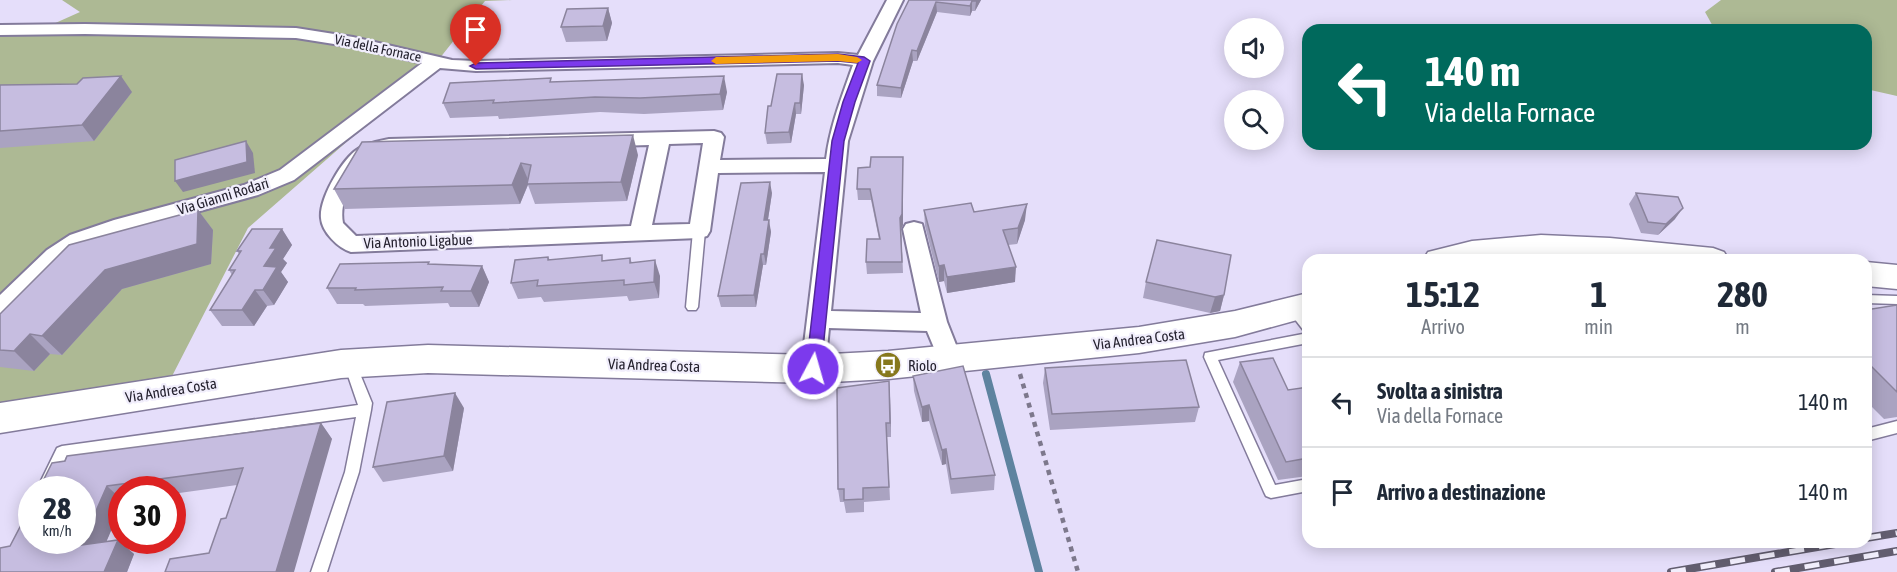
<!DOCTYPE html>
<html lang="it">
<style>
body{margin:0;font-family:"Asap Condensed",sans-serif;background:#f2f2f3;color:#1f2937;height:100vh;display:flex;flex-direction:column;font-size:22px;white-space:nowrap}
*{box-sizing:border-box;margin:0}
p{font-size:20px;color:#747a83}
.icon{flex:none;width:33px;height:33px;fill:none;stroke:currentColor;stroke-width:2;stroke-linecap:round;stroke-linejoin:round}
.map{position:relative;flex:1;overflow:hidden}
.drawer{position:absolute;left:1302px;top:254px;width:570px;height:294px;display:flex;flex-direction:column;background:#fff;border-radius:18px;box-shadow:0 3px 15px #0003}
.drawer>*{flex:none}
.top-card{position:absolute;left:1302px;top:24px;width:570px;height:126px;border-radius:18px;box-shadow:0 3px 15px #0003;background:#00695c;color:#fff;overflow:hidden}
.buttons{position:absolute;left:1224px;top:18px;display:grid;gap:12px}
.buttons a{display:grid;place-items:center;width:60px;height:60px;border-radius:50%;background:#fff;box-shadow:0 3px 15px #0003;font-size:30px}
.speed{position:absolute;left:18px;top:476px;display:flex;gap:12px;font-size:30px;font-weight:700;text-align:center}
.speed>*{display:grid;place-content:center;width:78px;height:78px;border-radius:50%;background:#fff;box-shadow:0 3px 15px #0003;line-height:1}
.speed small{font-size:15px;font-weight:400}
.speed .limit{border:9px solid #d22;background:#fff;color:#111}
.pin{position:absolute;display:grid;place-items:center;width:51px;height:51px;color:#fff;margin:-62px -26px;border-radius:50% 50% 50% 0;rotate:-45deg;box-shadow:0 0 6px #0007}
.pin .icon{rotate:45deg}
.me{position:absolute;width:66px;margin:-33px;rotate:6deg;stroke-linejoin:round;filter:drop-shadow(0 0 4px #0008)}
.turn{display:flex;align-items:center;gap:21px;height:126px;padding:0 24px;font-size:27px}
.turn .icon{width:78px;height:78px;stroke-width:2.5}
.turn b{display:block;font-size:42px;line-height:51px}
.eta{display:flex;justify-content:space-evenly;align-items:center;height:102px;text-align:center}
.eta b{font-size:36px;font-weight:700;line-height:42px}
ul{padding:0;list-style:none}
li{display:flex;align-items:center;gap:18px;height:90px;padding:0 24px;border-top:2px solid #e0e1e3}
li div{flex:1}
li b{display:block;font-size:22px}
li em{font-style:normal}
.map>svg:first-child{display:block}
.green{fill:#adb994}
.lines{fill:none;stroke-linecap:round;stroke-linejoin:round}
.stream{stroke:#5e839f;stroke-width:8}
.lane-casing{stroke:#837b9b;stroke-width:3}
.street-casing{stroke:#837b9b;stroke-width:4}
.secondary-casing{stroke:#837b9b;stroke-width:3}
.path{stroke:#7d788c;stroke-width:4.5;stroke-dasharray:5 5;stroke-linecap:butt}
.lane{fill:#fff;fill-rule:evenodd}
.street{fill:#fff;fill-rule:evenodd}
.secondary{fill:#fff;fill-rule:evenodd}
.rail-casing{stroke:#625d6f;stroke-width:8}
.rail{stroke:#f1eefc;stroke-width:5;stroke-dasharray:15;stroke-linecap:butt}
.wall{fill:#aaa3c1}
.shaded-wall{fill:#8b849d}
.building{fill:#c6bde0;stroke:#8b849d;stroke-width:1.5}
.route{fill:#7c3aed;stroke:#51269a;stroke-width:1.5}
.slow{fill:#f59e0b}
.labels{text-anchor:middle;dominant-baseline:central;stroke-width:4.5;stroke-linejoin:round;paint-order:stroke}
.far-street-label{font-size:14px;fill:#25222f;stroke:#f1eefc}
.street-label{font-size:15px;fill:#25222f;stroke:#f1eefc}
.poi-label{font-size:15px;fill:#25222f;stroke:#f1eefc;text-anchor:start}
</style>
<div class="map">
<svg width="1897" height="572" viewBox="0 0 1897 572">
<rect width="100%" height="100%" fill="#e5defa"/>
<g class="green">
<path d="M62 0H512L485 1 417 87 350 139 248 228 168 384 0 418V29H42L80 12Z"/>
<path d="M1721 0H1897V96L1866 89V30H1715L1705 12Z"/>
</g>
<g class="lines">
<path class="stream" d="M986 374 1039 572"/>
<defs>
<g id="lane">
<path d="M699 227 705 231 698 307 696 310H688L686 307 693 231Z"/>
<path d="M1866 295 1897 296V304L1866 303Z"/>
<path d="M1293 304C1306 309 1308 321 1308 333L1304 331 1287 309 1289 306Z"/>
<path d="M1308 333V343L1218 360 1275 485 1308 479V491L1271 498 1266 496 1264 492 1204 357 1205 353 1210 352Z"/>
<path d="M350 359 355 360 356 364 372 403 371 410 359 472 327 572H311L345 472 356 417 66 457 51 489H37L57 448 62 446 358 405 344 364 345 360Z"/>
<path d="M1897 421V433L1866 441V429Z"/>
</g>
<path id="street" d="M887 0H903L873 61 848 141 831 311 921 313 903 229 906 224 914 222 922 224 947 322 962 360 958 367 950 369 942 367 927 331 829 328 825 369 822 376 813 378 804 376 801 369 825 172 718 173 710 231 707 236 699 238 351 252C338 248 322 232 321 218 319 199 342 159 358 149 367 143 379 141 389 139L714 131 721 133 724 137 720 160 826 159C830 126 842 96 853 65L838 63 476 71 440 68 294 180 258 195 120 233 86 245 63 262 8 315 0 318V295L47 250 70 235 114 220 244 185 280 170 422 63 353 47 296 38 85 34 0 35V25L85 24 296 28 353 37 452 60 476 61 838 53 858 55ZM703 143 690 224 652 225 669 144ZM649 145 631 226 356 236 343 223C338 197 359 161 383 153Z"/>
<g id="secondary">
<path d="M1541 235 1610 238 1713 248 1724 252 1729 260 1541 257 1423 260 1428 252 1472 241Z"/>
<path d="M1866 262 1897 265V289L1866 286Z"/>
<path d="M1308 293V317L1235 337 1139 353 888 379 813 383 428 373 341 378 0 433V403L341 350 428 345 813 355 888 351 1139 327 1235 311Z"/>
</g>
</defs>
<use href="#lane" class="lane-casing"/>
<use href="#street" class="street-casing"/>
<use href="#secondary" class="secondary-casing"/>
<path class="path" d="M1020 374 1078 572"/>
<use href="#lane" class="lane"/>
<use href="#street" class="street"/>
<use href="#secondary" class="secondary"/>
<defs>
<g id="rail">
<path d="M1866 538 1897 533"/>
<path d="M1671 572 1847 542"/>
<path d="M1775 572 1897 551"/>
</g>
</defs>
<use href="#rail" class="rail-casing"/>
<use href="#rail" class="rail"/>
</g>
<g class="wall">
<path d="M909 0H981L975 11H972L970 16 937 12 917 61H913L901 98 877 96V85Z"/>
<path d="M608 8 612 23 607 41 566 42 561 27Z"/>
<path d="M552 82 727 92 723 110 644 114 600 112 499 119 498 116 450 118 443 103Z"/>
<path d="M0 85 132 92 94 141 0 148Z"/>
<path d="M804 85 801 114H796L791 143 767 144 765 133 771 106Z"/>
<path d="M362 142 638 155 627 201 535 204 528 185 520 204 345 209 334 189Z"/>
<path d="M903 157V225L901 229 903 273 867 274 866 262 879 239 871 200H858L857 189 870 167Z"/>
<path d="M772 193 768 220 771 232 766 265H763L756 307H721L718 296Z"/>
<path d="M1636 193 1675 219 1658 235 1641 233 1629 204Z"/>
<path d="M198 210 213 230 211 264 122 289 62 355 50 354 34 371 0 367V314Z"/>
<path d="M924 210 974 212 1025 220 1017 244 1008 245 1015 282 947 293 944 281 939 282 925 226Z"/>
<path d="M282 229 292 245 283 259 287 263 281 272 288 282 274 305 267 306 254 326H222L210 310 232 275 229 270 239 254 237 251Z"/>
<path d="M548 257 550 260H604L630 258 632 263 660 276 659 298 629 301 627 296 544 302 541 297 518 299 511 283Z"/>
<path d="M430 264 482 266 489 282 479 307H450L448 303 365 306 363 304H337L327 288Z"/>
<path d="M1146 282 1224 295 1220 311 1210 313 1143 298Z"/>
<path d="M1866 303 1872 309 1897 305V417L1884 419 1866 401Z"/>
<path d="M1240 362 1288 390 1308 387V476L1278 480 1233 382Z"/>
<path d="M1045 368 1199 407 1195 422 1050 430 1043 383Z"/>
<path d="M913 376 995 475 994 490 951 494 946 464 942 465 929 421 922 422 914 391Z"/>
<path d="M890 396 891 437H887L890 500 864 502V512L846 513 844 502H840L838 489Z"/>
<path d="M464 408 453 471 383 482 373 467Z"/>
<path d="M321 423 332 439 226 518 237 485 172 494V489H122V504L106 542 118 540 134 554 127 572H0L10 546 82 489Z"/>
</g>
<g class="shaded-wall">
<path d="M976 0H981L975 11 976 1Z"/>
<path d="M972 1V11L970 16V6Z"/>
<path d="M936 2 937 12 917 61V51Z"/>
<path d="M608 8 612 23 607 41 603 26Z"/>
<path d="M912 50 913 61 901 98V88Z"/>
<path d="M802 74 804 85 801 114 800 103Z"/>
<path d="M121 76 132 92 94 141 82 125Z"/>
<path d="M724 76 727 92 723 110 720 94Z"/>
<path d="M795 103 796 114 791 143 789 132Z"/>
<path d="M633 135 638 155 627 201 621 182Z"/>
<path d="M246 141 253 153 255 173 183 192 175 181Z"/>
<path d="M903 157V225L901 229 903 273 900 218Z"/>
<path d="M521 163 529 182 520 204 512 185Z"/>
<path d="M770 182 772 193 766 232 764 220Z"/>
<path d="M1027 204 1025 220 1017 244 1018 228Z"/>
<path d="M1683 208 1675 219 1658 235 1666 224Z"/>
<path d="M198 210 213 230 211 264 122 289 62 355 42 336 105 270Z"/>
<path d="M769 220 771 232 766 265 764 254Z"/>
<path d="M282 229 292 245 283 259 287 263 281 272 288 282 274 305 263 290 264 266 270 248Z"/>
<path d="M761 254 763 265 756 307 754 295Z"/>
<path d="M655 260 660 276 659 298 654 282Z"/>
<path d="M944 265V281L939 282V266Z"/>
<path d="M482 266 489 282 479 307 471 291Z"/>
<path d="M1016 267 1015 282 947 293V277Z"/>
<path d="M255 290 267 306 254 326 242 310Z"/>
<path d="M1224 295 1220 311 1210 313 1215 297Z"/>
<path d="M30 334 50 354 34 371 14 351Z"/>
<path d="M889 381 890 396 891 437 890 423Z"/>
<path d="M455 393 464 408 453 471 444 456Z"/>
<path d="M929 405V421L922 422V407Z"/>
<path d="M321 423 332 439 294 572H276Z"/>
<path d="M946 449V464L942 465V450Z"/>
<path d="M107 486 122 500V505L99 559 81 545Z"/>
<path d="M118 540 134 554 127 572H104Z"/>
</g>
<g class="building">
<path d="M909 0H976V1H972L970 6 936 2 917 51 912 50 901 88 877 85 897 24Z"/>
<path d="M608 8 603 26 561 27 567 9Z"/>
<path d="M777 74H802L800 103H795L789 132 765 133 768 106H771Z"/>
<path d="M121 76 82 125 0 131V85L77 84 83 78Z"/>
<path d="M724 76 720 94 640 98 595 97 493 103 494 100 443 103 450 83 551 78 550 82Z"/>
<path d="M633 135 621 182 527 184 531 165 521 163 512 185 334 189 362 142Z"/>
<path d="M246 141 247 162 175 181V160Z"/>
<path d="M871 157H903L902 214 900 218 902 262H866L867 239H880L870 189H857L858 168 870 167Z"/>
<path d="M770 182 764 220H769L764 254H761L754 295 718 296 741 183Z"/>
<path d="M1636 193 1678 197 1683 208 1666 224 1648 222Z"/>
<path d="M971 203 974 212 1027 204 1018 228 1003 230 1016 267 947 277 944 265 939 266 924 210Z"/>
<path d="M198 210 197 244 105 270 42 336 30 334 14 351 0 350V314L69 245Z"/>
<path d="M252 229H282L270 248H276L264 266 277 267 263 290H255L242 310H210L235 270H229L241 251H237Z"/>
<path d="M1157 240 1231 255 1224 295 1215 297 1146 282Z"/>
<path d="M602 255V261L630 258V263L655 260 654 282 624 285V280L537 286 538 280 511 283 515 260 548 257V260Z"/>
<path d="M429 262 428 264 482 266 471 291H441L443 287 355 290 356 288H327L340 264Z"/>
<path d="M1866 303 1872 309 1897 305V392L1866 361Z"/>
<path d="M1273 358 1288 390 1308 387V458L1286 462 1240 362Z"/>
<path d="M1186 360 1199 407 1052 414 1045 368Z"/>
<path d="M963 366 995 475 951 479 946 449 942 450 929 405 922 407 913 376Z"/>
<path d="M889 381 890 423H886L889 487 863 488V499L844 500V489H838L837 388Z"/>
<path d="M455 393 444 456 373 467 387 402Z"/>
<path d="M321 423 276 572H165L170 559 209 553 221 519 226 518 243 468 107 486 81 545 118 540 104 572H0V548L10 546 32 504V540H82V489H39L52 463 65 461 67 456Z"/>
</g>
<path class="route" d="M838 54 864 57 870 61 855 102 844 141 821 369 819 373H808L806 369 832 141 843 102 858 63 838 61 476 69 470 66 476 63Z"/>
<path class="slow" d="M838 54 857 57 862 60 857 63 838 61 716 64 711 61 716 57Z"/>
<defs>
<symbol id="bus-disc" viewBox="-11 -11 22 22"><circle r="9.5" fill="#86781c" stroke="#f1eefc"/><path d="M-5-6H5V4H4V6H2V4H-2V6H-4V4H-5ZM-3.5-4V0h7V-4ZM-3.5 1.2v1.5H-2V1.2ZM2 1.2v1.5H3.5V1.2Z" fill="#fff"/></symbol>
</defs>
<g fill-rule="evenodd">
<use href="#bus-disc" x="873" y="350" width="30" height="30"/>
</g>
<g class="labels">
<g class="far-street-label">
<text transform="translate(378 48) rotate(12)">Via della Fornace</text>
</g>
<g class="street-label">
<text transform="translate(223 196) rotate(-17)">Via Gianni Rodari</text>
<text transform="translate(418 241) rotate(-2)">Via Antonio Ligabue</text>
<text transform="translate(1139 339) rotate(-7)">Via Andrea Costa</text>
<text transform="translate(654 365) rotate(2)">Via Andrea Costa</text>
<text transform="translate(171 390) rotate(-9)">Via Andrea Costa</text>
</g>
<g class="poi-label">
<text x="908" y="365">Riolo</text>
</g>
</g>
</svg>
<div class="buttons">
<a><svg class="icon" aria-label="sound" viewBox="0 0 24 24"><path d="M4 9h4l5-4v14l-5-4H4zM17 9q2 3 0 6"/></svg></a>
<a><svg class="icon" aria-label="search" viewBox="0 0 24 24"><circle cx="10" cy="10" r="6"/><path d="M15 15l6 6"/></svg></a>
</div>
<div class="speed"><div>28<small>km/h</small></div><div class="limit">30</div></div>
<div class="pin" style="left:476px;top:66px;background:#d93025"><svg class="icon" aria-label="arrive" viewBox="0 0 24 24"><path d="M6 21V4h12l-3 4 3 4H6"/></svg></div>
<svg class="me" style="left:813px;top:369px" viewBox="-20 -20 40 40"><circle r="17" fill="#7c3aed" stroke="#fff" stroke-width="3"/><path d="M0-11L8 9 0 5-8 9z" fill="#fff"/></svg>
<div class="top-card">
<div class="turn"><svg class="icon" aria-label="left" viewBox="0 0 24 24"><path d="M17 20v-9H6M10 6l-5 5 5 5"/></svg><div><b>140 m</b>Via della Fornace</div></div>
</div>
<section class="drawer">
<div class="eta">
<div><b>15:12</b><p>Arrivo</p></div>
<div><b>1</b><p>min</p></div>
<div><b>280</b><p>m</p></div>
</div>
<ul>
<li><svg class="icon" aria-label="left" viewBox="0 0 24 24"><path d="M17 20v-9H6M10 6l-5 5 5 5"/></svg><div><b>Svolta a sinistra</b><p>Via della Fornace</p></div><em>140 m</em></li>
<li><svg class="icon" aria-label="arrive" viewBox="0 0 24 24"><path d="M6 21V4h12l-3 4 3 4H6"/></svg><div><b>Arrivo a destinazione</b></div><em>140 m</em></li>
</ul>
</section>
</div>
